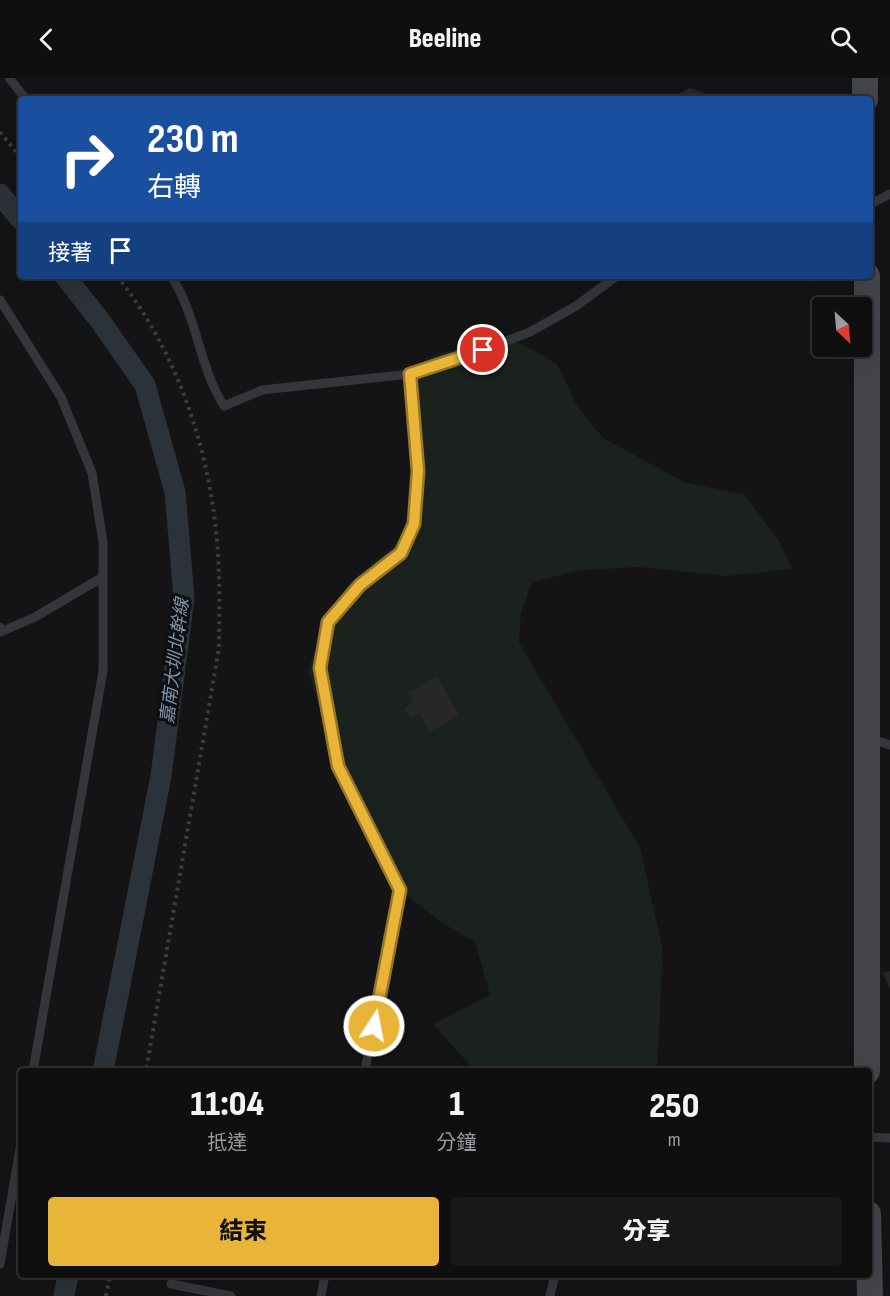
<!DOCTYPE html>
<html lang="zh-TW">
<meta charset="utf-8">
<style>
body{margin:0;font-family:"Sofia Sans Condensed","Noto Sans TC",sans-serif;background:#181819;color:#f1f3f6;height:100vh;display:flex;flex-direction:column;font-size:22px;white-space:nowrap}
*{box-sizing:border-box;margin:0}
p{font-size:20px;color:#9b9c9f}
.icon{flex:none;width:33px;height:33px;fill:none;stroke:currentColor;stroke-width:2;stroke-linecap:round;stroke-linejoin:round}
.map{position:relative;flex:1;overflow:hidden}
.sheet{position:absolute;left:18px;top:990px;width:854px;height:210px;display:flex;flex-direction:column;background:#0f0f10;border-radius:6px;box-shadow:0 6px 24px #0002,0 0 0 2px #2f2f30}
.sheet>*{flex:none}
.hud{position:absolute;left:18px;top:18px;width:855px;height:183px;border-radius:6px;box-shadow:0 6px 24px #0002,0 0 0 2px #2f2f30;background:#1a4fa0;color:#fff;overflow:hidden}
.needle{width:39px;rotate:154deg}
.fabs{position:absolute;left:812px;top:219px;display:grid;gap:12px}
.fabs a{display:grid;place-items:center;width:60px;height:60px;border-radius:6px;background:#0f0f10;box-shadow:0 6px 24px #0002,0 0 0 2px #2f2f30;font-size:30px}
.pin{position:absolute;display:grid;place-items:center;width:51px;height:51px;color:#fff;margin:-26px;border:3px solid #fff;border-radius:50%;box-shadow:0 2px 6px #0007}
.me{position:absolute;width:66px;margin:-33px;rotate:11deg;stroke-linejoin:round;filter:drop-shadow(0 0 4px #0008)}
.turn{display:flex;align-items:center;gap:21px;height:126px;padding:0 30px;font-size:27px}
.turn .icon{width:78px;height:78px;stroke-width:2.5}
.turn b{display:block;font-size:42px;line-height:51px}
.then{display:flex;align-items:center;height:57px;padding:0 30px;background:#0003;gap:12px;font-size:22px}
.eta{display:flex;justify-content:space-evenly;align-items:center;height:102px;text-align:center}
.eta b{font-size:36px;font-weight:800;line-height:42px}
.cta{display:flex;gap:12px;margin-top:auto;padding:12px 30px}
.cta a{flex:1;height:69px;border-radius:6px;background:#e9b539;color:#111;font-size:24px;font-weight:800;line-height:69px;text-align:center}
.cta a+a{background:#181819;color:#f1f3f6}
header{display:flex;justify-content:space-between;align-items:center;height:78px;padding:0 30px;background:#0f0f10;font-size:27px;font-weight:800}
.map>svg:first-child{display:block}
.green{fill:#1b211c}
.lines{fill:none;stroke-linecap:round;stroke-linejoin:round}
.canal{stroke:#2b3239;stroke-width:21}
.building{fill:#27272a}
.path{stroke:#3c3d42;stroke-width:4;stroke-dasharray:3 4.5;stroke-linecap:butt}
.lane{stroke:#35363b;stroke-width:9}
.secondary{stroke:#44454b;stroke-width:26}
.route-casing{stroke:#977625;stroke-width:15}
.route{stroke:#e9b539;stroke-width:10}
.labels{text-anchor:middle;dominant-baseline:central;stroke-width:6;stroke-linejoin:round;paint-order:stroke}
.water-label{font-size:18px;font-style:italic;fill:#7f97af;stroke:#0f0f11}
</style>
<header><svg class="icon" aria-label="back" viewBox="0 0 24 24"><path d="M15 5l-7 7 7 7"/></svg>Beeline<svg class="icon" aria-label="search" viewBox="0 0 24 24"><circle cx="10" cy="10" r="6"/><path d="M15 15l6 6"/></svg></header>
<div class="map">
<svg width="890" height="1218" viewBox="0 0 890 1218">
<rect width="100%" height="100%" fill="#141416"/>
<path class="green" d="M496 259 524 267 557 286 577 328 603 360 684 404 745 417 781 466 792 491 725 498 641 489 582 492 532 504 521 536 519 564 640 770 663 872 657 993H475L433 946 490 917 475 864 444 846 389 804 329 659 308 593 327 538 350 504 404 459 417 396 407 325 426 280Z"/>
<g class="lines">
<g class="canal">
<path d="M0 116 21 142"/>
<path d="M65 198 101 244 145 307 175 414 184 520 161 698 103 993"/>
<path d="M64 1218 68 1197"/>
</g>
</g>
<g class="building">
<path d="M690 10 703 14 707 21H669Z"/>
<path d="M437 598 459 638 429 654 419 635 410 641 404 630 414 624 408 614Z"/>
<path d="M890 893V911L883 895Z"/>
</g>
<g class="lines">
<g class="path">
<path d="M0 54 21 80"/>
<path d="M117 198C184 282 217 394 219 501 220 524 219 547 219 570L146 993"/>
<path d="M106 1218 110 1197"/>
</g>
<g class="lane">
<path d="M9 0 26 21"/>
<path d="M870 126 890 116"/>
<path d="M171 198C198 239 198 287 224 328L262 312 410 296 483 272 530 254 576 228 617 198"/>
<path d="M0 222 61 319 92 395 103 464V593L33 993"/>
<path d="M0 549 1 554 35 539 103 499"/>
<path d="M869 660 890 667"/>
<path d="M365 993 400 811 338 688 319 590 328 544 360 507 401 475 414 446 418 393 410 296"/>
<path d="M868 1059 890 1060"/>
<path d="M0 1186 21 1065"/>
<path d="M171 1206 231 1218"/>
<path d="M321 1218 325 1197"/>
<path d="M550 1218 555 1197"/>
</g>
<g class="secondary">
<path d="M865 0V21"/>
<path d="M867 198V993"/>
<path d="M868 1136 870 1218"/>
</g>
</g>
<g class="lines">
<defs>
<path id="route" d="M374 948 400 812 338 688 320 590 328 544 360 507 401 475 414 446 418 393 410 296 483 272"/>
</defs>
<use href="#route" class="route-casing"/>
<use href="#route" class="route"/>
</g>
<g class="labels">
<g class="water-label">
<text transform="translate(175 583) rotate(-83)">嘉南大圳北幹線</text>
</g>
</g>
</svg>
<div class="fabs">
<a><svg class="needle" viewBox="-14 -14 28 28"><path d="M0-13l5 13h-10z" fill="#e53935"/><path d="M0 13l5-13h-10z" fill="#9b9c9f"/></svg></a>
</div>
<div class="pin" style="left:483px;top:272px;background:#d93025"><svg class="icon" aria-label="arrive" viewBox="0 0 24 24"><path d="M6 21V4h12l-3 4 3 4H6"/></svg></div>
<svg class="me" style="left:374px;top:948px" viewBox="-20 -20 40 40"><circle r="17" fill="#e9b539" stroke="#fff" stroke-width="3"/><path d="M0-11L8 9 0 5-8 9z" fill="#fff"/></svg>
<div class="hud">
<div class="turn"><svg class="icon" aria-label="right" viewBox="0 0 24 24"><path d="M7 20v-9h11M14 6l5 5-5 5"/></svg><div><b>230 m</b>右轉</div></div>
<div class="then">接著<svg class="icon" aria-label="arrive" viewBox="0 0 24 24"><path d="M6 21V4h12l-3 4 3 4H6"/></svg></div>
</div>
<section class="sheet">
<div class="eta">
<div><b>11:04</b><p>抵達</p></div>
<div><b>1</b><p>分鐘</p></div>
<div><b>250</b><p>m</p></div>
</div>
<div class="cta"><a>結束</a><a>分享</a></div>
</section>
</div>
